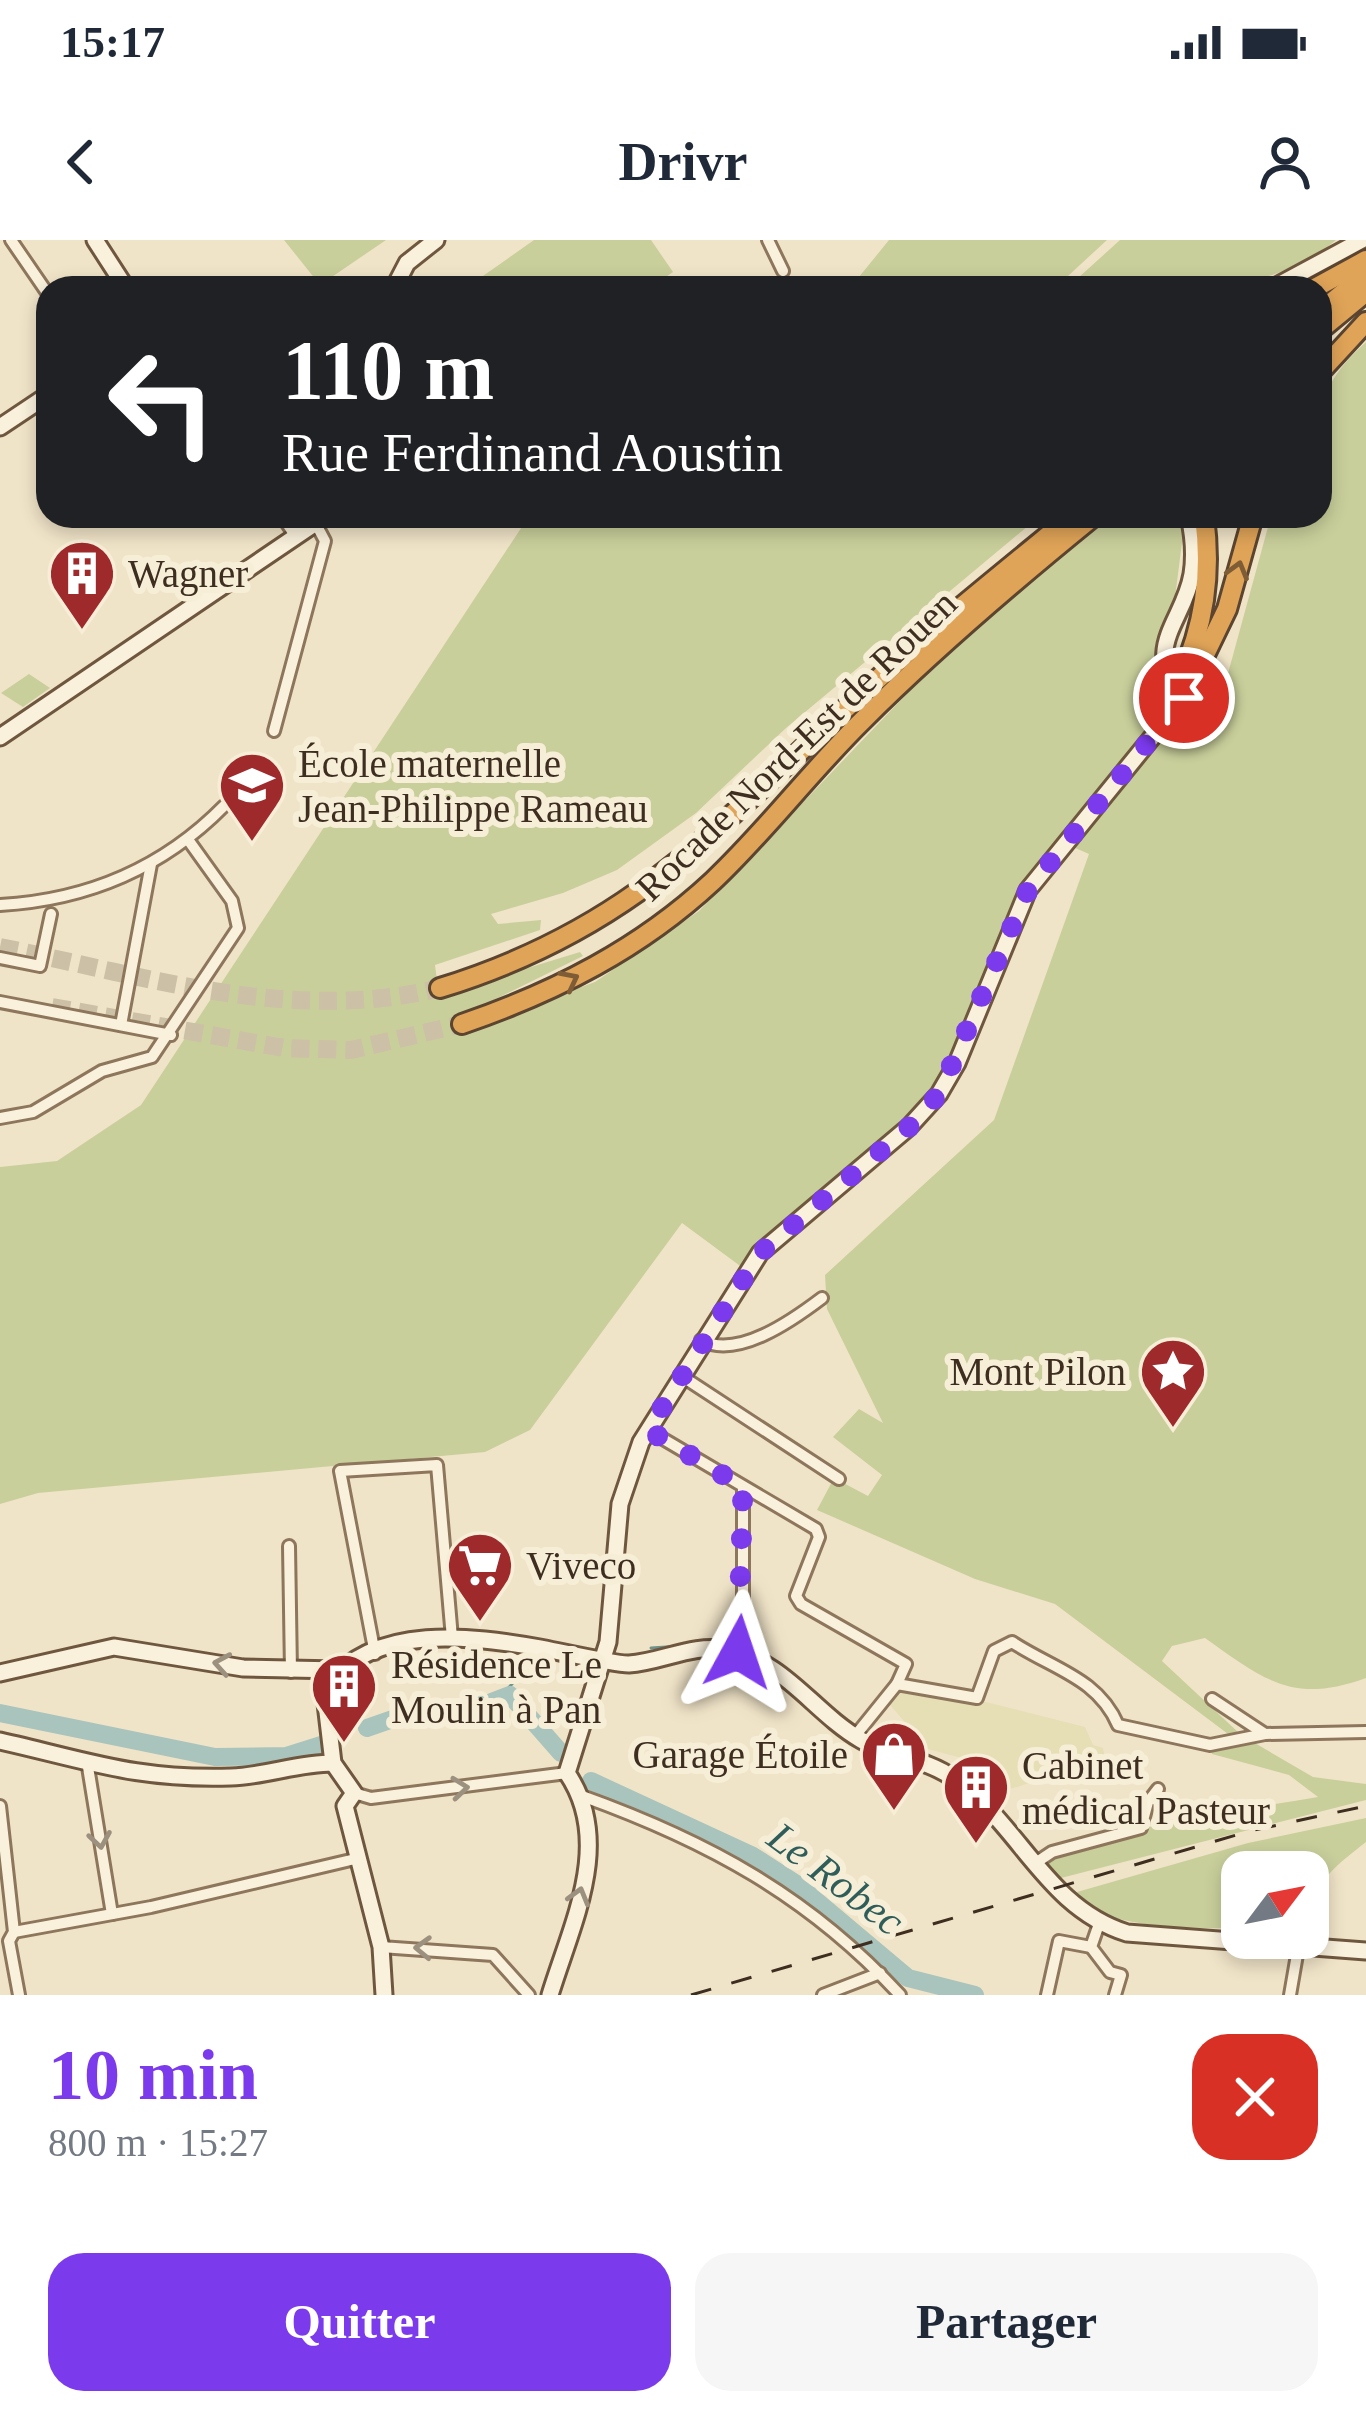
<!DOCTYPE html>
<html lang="fr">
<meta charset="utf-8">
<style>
body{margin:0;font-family:"Times New Roman",serif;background:#f6f6f7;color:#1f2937;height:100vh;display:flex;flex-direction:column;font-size:45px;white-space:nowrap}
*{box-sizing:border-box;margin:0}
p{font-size:39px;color:#747a83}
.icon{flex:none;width:66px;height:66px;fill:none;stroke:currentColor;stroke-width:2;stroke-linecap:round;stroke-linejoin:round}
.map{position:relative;height:1755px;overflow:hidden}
.side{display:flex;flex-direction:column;background:#fff;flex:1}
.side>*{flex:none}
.hud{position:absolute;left:36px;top:36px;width:1296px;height:252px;border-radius:36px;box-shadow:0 6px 18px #0003;background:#202124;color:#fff;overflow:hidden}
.needle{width:78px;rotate:58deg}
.controls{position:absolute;left:1221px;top:1611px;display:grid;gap:24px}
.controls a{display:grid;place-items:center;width:108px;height:108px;border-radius:24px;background:#fff;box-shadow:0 6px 18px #0003;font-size:60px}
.pin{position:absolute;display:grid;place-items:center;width:102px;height:102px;color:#fff;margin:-51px;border:6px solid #fff;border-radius:50%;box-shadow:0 3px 12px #0007}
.me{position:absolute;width:132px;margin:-66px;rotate:5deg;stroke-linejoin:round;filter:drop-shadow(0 0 9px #0008)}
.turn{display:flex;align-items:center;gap:42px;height:252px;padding:0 48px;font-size:54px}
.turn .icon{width:156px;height:156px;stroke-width:2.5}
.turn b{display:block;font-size:84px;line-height:102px}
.round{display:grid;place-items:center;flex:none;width:126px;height:126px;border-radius:36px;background:#f6f6f7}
.overview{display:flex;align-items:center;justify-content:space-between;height:204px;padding:0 48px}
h1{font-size:72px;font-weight:700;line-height:90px;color:#7c3aed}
.primary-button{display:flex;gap:24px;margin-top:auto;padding:24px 48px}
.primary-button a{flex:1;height:138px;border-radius:36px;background:#7c3aed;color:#fff;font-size:48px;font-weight:700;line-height:138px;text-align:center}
.primary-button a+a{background:#f6f6f7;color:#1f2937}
.status{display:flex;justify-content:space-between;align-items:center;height:84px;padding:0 60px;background:#fff;direction:ltr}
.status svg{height:33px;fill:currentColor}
header{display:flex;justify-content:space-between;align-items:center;height:156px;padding:0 48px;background:#fff;font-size:54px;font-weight:700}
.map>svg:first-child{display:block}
.farmland{fill:#e6deb5}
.green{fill:#c9cf9b}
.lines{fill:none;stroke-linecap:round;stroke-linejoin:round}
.stream{stroke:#6f938a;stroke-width:3}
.river{stroke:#a9c4bc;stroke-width:18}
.highway-tunnel{stroke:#ccc0a6;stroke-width:18;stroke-dasharray:18 9;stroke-linecap:butt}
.street-casing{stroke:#8d765c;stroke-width:16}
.secondary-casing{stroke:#6f573f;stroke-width:21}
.highway-casing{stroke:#5b4430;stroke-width:24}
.street{stroke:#faf1dc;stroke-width:10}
.secondary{stroke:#faf1dc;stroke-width:15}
.highway{stroke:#e0a458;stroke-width:18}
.rail{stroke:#3d2e20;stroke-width:3;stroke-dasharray:21 21;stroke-linecap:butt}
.oneway{stroke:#7e5d36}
.oneway2{stroke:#9c907e}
.route{stroke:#7c3aed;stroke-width:21;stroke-dasharray:0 37.8}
.labels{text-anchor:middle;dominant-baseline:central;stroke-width:12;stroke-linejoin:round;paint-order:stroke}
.poi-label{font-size:39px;fill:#3d2e20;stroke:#f7eed8;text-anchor:start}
.street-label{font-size:39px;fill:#3d2e20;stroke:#f7eed8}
.water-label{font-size:42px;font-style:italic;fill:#2f5d5a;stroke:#f7eed8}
</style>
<div class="status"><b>15:17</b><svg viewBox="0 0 49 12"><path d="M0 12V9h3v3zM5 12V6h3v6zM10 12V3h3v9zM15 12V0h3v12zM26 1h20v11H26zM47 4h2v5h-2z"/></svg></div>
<header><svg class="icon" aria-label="back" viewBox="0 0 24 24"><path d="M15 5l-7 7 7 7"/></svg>Drivr<svg class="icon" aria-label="person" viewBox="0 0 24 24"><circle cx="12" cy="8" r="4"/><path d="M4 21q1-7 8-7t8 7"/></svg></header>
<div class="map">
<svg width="1366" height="1755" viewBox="0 0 1366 1755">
<rect width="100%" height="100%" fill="#f0e4c8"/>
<path class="farmland" d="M897 1447 982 1461 1085 1487 1093 1505 1103 1508 1105 1520 997 1553 991 1526 928 1509 885 1459Z"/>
<g class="green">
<path d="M284 0H386L320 45Z"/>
<path d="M534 0H651L673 32 650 48H476L473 43Z"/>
<path d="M889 0H1107L1055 48H850Z"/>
<path d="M1120 0H1336C1260 63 1160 48 1067 48Z"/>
<path d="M1366 102V1438C1292 1465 1263 1439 1205 1398L1172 1406 1162 1421 1239 1493 1232 1497 1055 1364 975 1339 817 1270 834 1238 868 1256 882 1235 833 1197 859 1169 883 1183 827 1069 825 1035 994 880 1089 614 1066 604 1026 660 950 843 747 1031 682 983 530 1190 485 1212 38 1253 0 1264V927L57 921 141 865 529 276H1040L786 488 696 573 617 630 563 653 491 674 498 684 541 680 540 690 435 725 439 755 580 712 583 716 459 777 465 790 595 742 699 671 944 415 1106 276H1181L1184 287 1164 444 1187 475 1227 437 1271 276H1320C1320 196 1302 159 1366 102Z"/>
<path d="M29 434 50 448 23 467 1 453Z"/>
<path d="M1253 1502 1313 1537 1366 1544V1560L1057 1639 1047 1623C1129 1582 1229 1572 1318 1557L1289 1535 1212 1514 1210 1507Z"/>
<path d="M1366 1578V1602C1338 1624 1312 1643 1308 1679V1632H1242V1689C1202 1687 1096 1692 1077 1652L1248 1603Z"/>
</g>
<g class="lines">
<g class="stream">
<path d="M651 1408 727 1403"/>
<path d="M502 1455 521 1434H544"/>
</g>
<g class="river">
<path d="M0 1473 215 1517 286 1516 324 1504"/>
<path d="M367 1488 407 1474 484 1465 510 1455 561 1513"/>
<path d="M591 1541 753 1616 795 1643 908 1738 975 1755"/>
</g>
<g class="highway-tunnel">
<path d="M0 707C145 736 292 784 440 748"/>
<path d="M52 767 284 808 351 810 462 784"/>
</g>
<defs>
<g id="street">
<path d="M11 0 48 54"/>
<path d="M768 0 783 31"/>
<path d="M282 276 296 297"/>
<path d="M274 491 325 301 316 284"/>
<path d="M0 665C87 660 163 628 224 566"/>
<path d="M0 718 40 726 51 674"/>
<path d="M0 762 171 795"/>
<path d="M121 785 151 624"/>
<path d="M0 878 33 872 102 831 152 817 238 688 232 661 189 601"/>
<path d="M701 1100C737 1120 793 1080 822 1058"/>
<path d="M680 1135 839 1239"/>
<path d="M648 1190 816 1289 819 1297 796 1356 801 1364 906 1424 897 1444"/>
<path d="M289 1306 291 1432"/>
<path d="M738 1412 743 1390V1247"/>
<path d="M375 1414 340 1231 437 1225 452 1398"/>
<path d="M1212 1459 1265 1494"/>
<path d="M855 1496 897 1444 977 1458 994 1411 1012 1402C1053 1429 1098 1438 1118 1485L1210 1505 1265 1494 1366 1492"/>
<path d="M88 1527 112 1674"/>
<path d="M354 1553 371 1558 567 1533"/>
<path d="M582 1556C707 1601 809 1656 900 1755"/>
<path d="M0 1566 14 1692 9 1701 19 1755"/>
<path d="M1034 1624 1052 1612 1141 1588 1148 1562 1158 1549"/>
<path d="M1099 1684 1091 1707 1110 1732 1121 1735 1115 1755"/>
<path d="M14 1692 151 1667 355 1619"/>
<path d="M381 1707 493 1715 529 1755"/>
<path d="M823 1755 880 1733"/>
<path d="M1047 1755 1059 1701 1091 1707"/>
<path d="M1290 1755 1299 1703"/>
</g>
<g id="secondary">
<path d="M95 0 126 48"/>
<path d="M394 48 407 23 436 0"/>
<path d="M1273 48 1362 0"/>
<path d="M0 187 48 155"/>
<path d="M0 497 326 276"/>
<path d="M0 1433 114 1407 243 1428 338 1430"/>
<path d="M323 1438 333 1523 354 1553 345 1566 381 1707 384 1755"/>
<path d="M327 1445C376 1383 472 1396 540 1408 556 1411 619 1425 629 1424 662 1422 693 1403 727 1410 785 1421 813 1472 861 1500 890 1517 925 1518 953 1538 1020 1584 1045 1667 1127 1693L1366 1711"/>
<path d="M0 1501C89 1521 136 1540 231 1537 265 1536 298 1523 333 1523"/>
<path d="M550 1755C572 1683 614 1602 567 1533L608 1402 620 1264 641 1202 760 1013 909 887 939 854 957 823 1028 650 1184 458C1140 408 1184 382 1192 334 1195 315 1193 294 1189 276"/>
</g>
<g id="highway">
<path d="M1315 48 1366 20"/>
<path d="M1320 72 1366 34"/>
<path d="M1320 90 1366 52"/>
<path d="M1320 132 1366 82"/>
<path d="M1180 440C1204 386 1212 335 1204 276"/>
<path d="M1184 458 1227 369 1253 276"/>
<path d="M440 748C623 692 707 598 842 472 915 403 994 340 1072 276"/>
<path d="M462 784C555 752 640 709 713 641 766 591 810 532 862 481 935 408 1014 341 1094 276"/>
</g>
</defs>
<use href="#street" class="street-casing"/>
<use href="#secondary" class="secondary-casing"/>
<use href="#highway" class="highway-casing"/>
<use href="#street" class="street"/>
<use href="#secondary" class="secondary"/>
<use href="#highway" class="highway"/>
<path class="rail" d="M691 1755 1250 1591 1366 1566"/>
</g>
<defs><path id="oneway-chevron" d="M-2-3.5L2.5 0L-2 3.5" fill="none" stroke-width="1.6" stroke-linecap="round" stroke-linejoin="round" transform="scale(3)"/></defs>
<g class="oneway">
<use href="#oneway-chevron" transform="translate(1238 330) rotate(-74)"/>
<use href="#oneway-chevron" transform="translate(570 740) rotate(-27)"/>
</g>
<g class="oneway2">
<use href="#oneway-chevron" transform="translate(222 1424) rotate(-170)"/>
<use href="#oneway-chevron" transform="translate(460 1548) rotate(-6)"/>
<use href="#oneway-chevron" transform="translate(100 1600) rotate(81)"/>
<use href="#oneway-chevron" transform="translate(579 1656) rotate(-74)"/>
<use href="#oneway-chevron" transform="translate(423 1708) rotate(-178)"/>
</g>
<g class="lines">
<path class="route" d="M738 1412 743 1247 648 1190 760 1013 909 887 939 854 1028 650 1184 458"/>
</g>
<defs>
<symbol id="building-pin" viewBox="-11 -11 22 30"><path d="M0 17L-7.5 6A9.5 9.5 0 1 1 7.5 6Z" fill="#9e2a2b" stroke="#f7eed8"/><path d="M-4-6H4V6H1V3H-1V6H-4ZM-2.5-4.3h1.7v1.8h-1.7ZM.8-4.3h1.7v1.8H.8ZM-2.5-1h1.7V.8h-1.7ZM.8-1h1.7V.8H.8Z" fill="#fff"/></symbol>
<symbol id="school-pin" viewBox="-11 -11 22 30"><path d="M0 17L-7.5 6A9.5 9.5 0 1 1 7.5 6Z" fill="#9e2a2b" stroke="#f7eed8"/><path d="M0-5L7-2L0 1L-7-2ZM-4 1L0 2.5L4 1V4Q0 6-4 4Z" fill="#fff"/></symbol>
<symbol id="sight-pin" viewBox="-11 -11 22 30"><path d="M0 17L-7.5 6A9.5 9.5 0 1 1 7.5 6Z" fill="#9e2a2b" stroke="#f7eed8"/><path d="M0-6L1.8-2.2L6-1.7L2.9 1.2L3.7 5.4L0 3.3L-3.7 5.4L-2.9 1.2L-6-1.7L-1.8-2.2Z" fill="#fff"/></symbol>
<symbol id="supermarket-pin" viewBox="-11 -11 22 30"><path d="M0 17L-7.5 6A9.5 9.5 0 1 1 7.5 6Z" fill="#9e2a2b" stroke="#f7eed8"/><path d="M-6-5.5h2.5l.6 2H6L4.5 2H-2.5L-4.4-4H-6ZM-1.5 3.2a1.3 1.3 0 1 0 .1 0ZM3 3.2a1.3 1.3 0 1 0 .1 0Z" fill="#fff"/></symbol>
<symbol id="shop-pin" viewBox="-11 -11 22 30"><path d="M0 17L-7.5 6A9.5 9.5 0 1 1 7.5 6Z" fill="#9e2a2b" stroke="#f7eed8"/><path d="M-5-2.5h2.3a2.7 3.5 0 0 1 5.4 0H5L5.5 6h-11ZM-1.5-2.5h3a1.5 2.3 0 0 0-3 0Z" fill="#fff"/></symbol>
</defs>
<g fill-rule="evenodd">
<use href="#building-pin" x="44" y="295" width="76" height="104"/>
<use href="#school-pin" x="214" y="507" width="76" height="104"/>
<use href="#sight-pin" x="1135" y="1093" width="76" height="104"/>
<use href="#supermarket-pin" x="442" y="1287" width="76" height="104"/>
<use href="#building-pin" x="306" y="1408" width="76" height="104"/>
<use href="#shop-pin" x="856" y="1476" width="76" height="104"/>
<use href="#building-pin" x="938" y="1509" width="76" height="104"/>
</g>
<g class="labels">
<g class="poi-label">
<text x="128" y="333">Wagner</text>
<text x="298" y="523">École maternelle<tspan x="298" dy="45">Jean-Philippe Rameau</tspan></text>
<text x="1126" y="1131" text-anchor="end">Mont Pilon</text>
<text x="526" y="1325">Viveco</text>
<text x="391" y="1424">Résidence Le<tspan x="391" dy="45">Moulin à Pan</tspan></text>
<text x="848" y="1514" text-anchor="end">Garage Étoile</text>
<text x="1022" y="1525">Cabinet<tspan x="1022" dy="45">médical Pasteur</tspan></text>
</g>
<g class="street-label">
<text transform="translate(796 505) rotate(-44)">Rocade Nord-Est de Rouen</text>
</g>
<g class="water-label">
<text transform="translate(836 1639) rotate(37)">Le Robec</text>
</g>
</g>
</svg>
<div class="controls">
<a><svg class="needle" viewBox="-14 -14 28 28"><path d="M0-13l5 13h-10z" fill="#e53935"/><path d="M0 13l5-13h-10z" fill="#747a83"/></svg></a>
</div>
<div class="pin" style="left:1184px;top:458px;background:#d93025"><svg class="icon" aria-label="arrive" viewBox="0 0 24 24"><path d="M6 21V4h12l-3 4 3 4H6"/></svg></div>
<svg class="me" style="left:738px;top:1412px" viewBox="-20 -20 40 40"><path d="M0-17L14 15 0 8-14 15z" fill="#7c3aed" stroke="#fff" stroke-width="4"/></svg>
<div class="hud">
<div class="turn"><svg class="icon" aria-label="left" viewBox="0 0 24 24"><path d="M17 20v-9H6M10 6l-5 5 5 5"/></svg><div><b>110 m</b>Rue Ferdinand Aoustin</div></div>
</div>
</div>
<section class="side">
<div class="overview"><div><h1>10 min</h1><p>800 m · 15:27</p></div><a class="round" style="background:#d93025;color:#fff"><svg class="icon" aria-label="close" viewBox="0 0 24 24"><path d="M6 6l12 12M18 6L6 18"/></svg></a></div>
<div class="primary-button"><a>Quitter</a><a>Partager</a></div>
</section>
